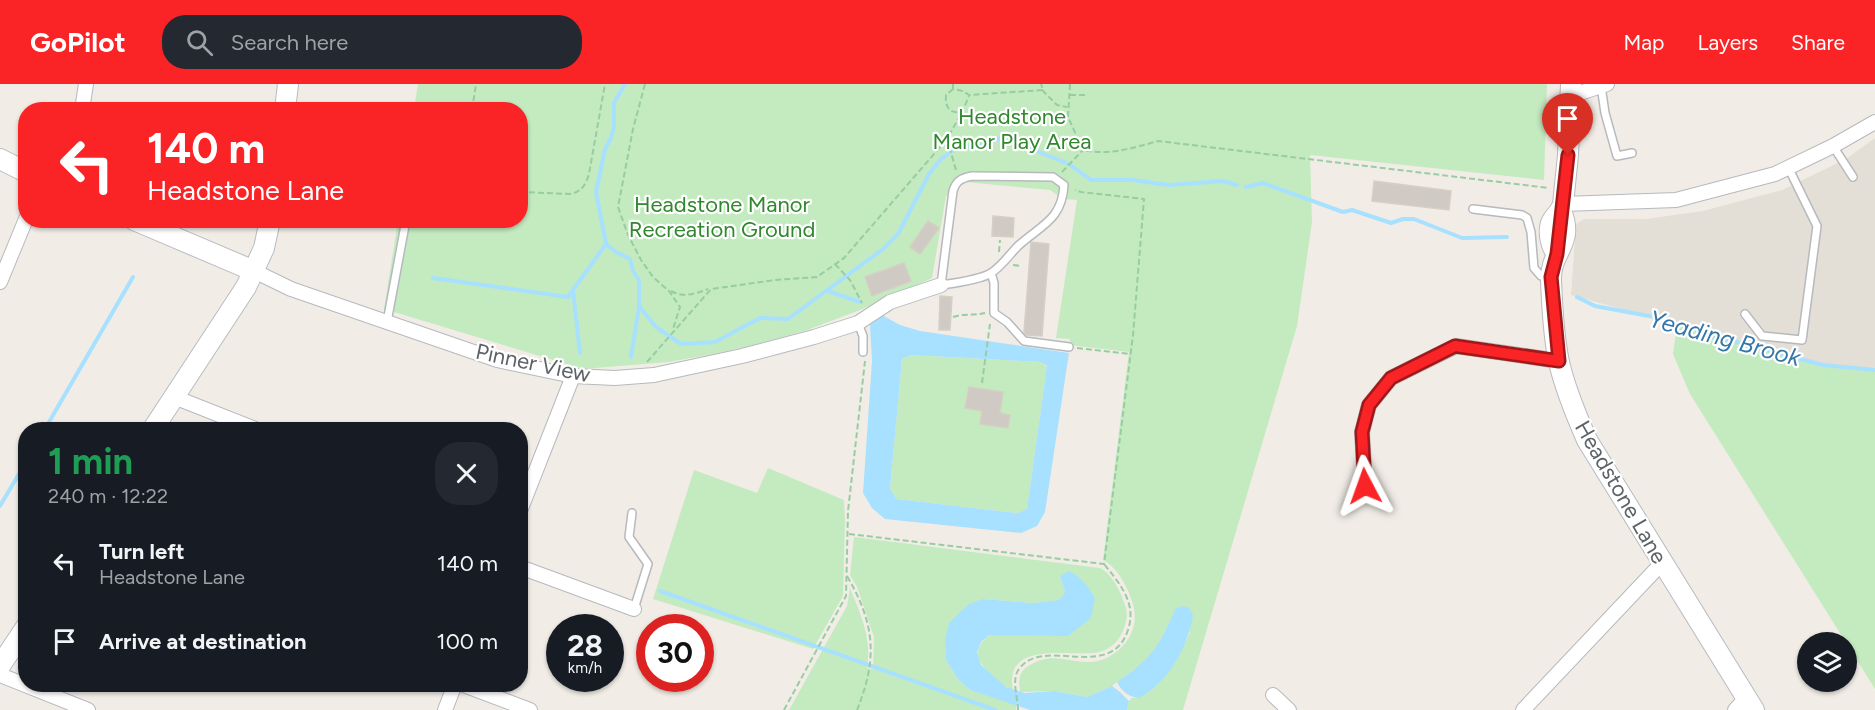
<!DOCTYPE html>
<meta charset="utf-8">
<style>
body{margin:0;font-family:Figtree,sans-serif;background:#242831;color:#f1f3f6;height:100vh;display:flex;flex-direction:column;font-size:22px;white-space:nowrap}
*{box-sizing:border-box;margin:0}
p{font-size:20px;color:#9ea1a6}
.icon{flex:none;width:33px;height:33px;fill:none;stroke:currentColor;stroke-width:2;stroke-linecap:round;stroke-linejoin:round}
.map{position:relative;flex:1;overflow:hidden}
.panel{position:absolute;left:18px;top:338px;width:510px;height:270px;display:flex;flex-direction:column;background:#171b24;border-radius:24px;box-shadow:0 2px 4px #0004}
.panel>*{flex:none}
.banner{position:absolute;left:18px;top:18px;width:510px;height:126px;border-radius:24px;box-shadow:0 2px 4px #0004;background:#fa2325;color:#fff;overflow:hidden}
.fabs{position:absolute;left:1797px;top:548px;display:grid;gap:12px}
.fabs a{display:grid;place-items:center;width:60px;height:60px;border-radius:50%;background:#171b24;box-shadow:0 2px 4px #0004;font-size:30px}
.speed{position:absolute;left:546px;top:530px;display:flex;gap:12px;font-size:30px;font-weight:700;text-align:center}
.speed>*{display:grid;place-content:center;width:78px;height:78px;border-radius:50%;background:#171b24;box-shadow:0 2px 4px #0004;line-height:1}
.speed small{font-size:15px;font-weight:400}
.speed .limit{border:9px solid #d22;background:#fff;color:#111}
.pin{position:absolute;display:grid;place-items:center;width:51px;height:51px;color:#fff;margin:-62px -26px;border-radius:50% 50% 50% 0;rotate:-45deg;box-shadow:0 0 6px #0007}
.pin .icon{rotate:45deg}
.me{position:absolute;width:66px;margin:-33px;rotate:356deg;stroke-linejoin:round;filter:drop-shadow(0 0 4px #0008)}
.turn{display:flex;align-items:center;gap:21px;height:126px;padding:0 30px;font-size:27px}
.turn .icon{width:78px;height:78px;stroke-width:2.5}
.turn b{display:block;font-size:42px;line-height:51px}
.round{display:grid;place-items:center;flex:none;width:63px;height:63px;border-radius:24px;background:#242831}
.overview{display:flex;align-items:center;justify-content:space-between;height:102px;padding:0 30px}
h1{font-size:36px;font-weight:700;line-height:45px;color:#1e9e55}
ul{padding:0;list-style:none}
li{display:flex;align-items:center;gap:18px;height:78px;padding:0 30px}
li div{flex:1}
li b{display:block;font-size:22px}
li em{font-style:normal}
header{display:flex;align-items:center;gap:36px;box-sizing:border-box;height:84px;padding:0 30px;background:#fa2325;color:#fff}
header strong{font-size:28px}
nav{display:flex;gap:33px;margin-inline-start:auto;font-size:21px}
.search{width:420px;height:54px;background:#242831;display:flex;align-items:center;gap:15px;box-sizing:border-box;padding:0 21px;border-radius:24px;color:#9ea1a6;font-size:22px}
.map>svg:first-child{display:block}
.education{fill:#e3dfd6}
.green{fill:#c4eac0}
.water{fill:#a8e0ff;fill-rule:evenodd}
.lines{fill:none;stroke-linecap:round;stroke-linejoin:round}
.stream{stroke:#a8e0ff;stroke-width:4}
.building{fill:#cfcac4;stroke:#d6cfc3;stroke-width:1.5}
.lane-casing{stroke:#b6b9bd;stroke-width:10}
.street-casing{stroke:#b6b9bd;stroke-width:16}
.secondary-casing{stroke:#b7bbc1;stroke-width:22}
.path{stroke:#98cda2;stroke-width:2;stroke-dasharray:6 3;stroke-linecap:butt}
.lane{stroke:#fff;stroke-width:7}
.street{stroke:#fff;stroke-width:14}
.secondary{stroke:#fff;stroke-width:20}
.route-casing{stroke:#a21718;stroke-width:15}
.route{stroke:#fa2325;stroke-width:10}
.labels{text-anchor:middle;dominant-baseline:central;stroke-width:4.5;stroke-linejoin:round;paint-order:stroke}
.park-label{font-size:22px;fill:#30872d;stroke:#fff}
.street-label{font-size:22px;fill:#5d6367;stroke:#fff}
.water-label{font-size:24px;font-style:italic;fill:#3477a9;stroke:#fff}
</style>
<header>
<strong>GoPilot</strong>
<div class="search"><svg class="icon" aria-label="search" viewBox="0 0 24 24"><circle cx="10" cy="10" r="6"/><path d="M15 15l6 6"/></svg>Search here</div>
<nav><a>Map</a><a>Layers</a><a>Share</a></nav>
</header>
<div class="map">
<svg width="1875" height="626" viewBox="0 0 1875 626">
<rect width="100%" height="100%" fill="#f1ede6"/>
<path class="education" d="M1875 54V286L1829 283 1571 211 1576 140 1584 135H1646L1703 127 1782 106 1846 75Z"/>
<g class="green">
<path d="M418 0H1547L1544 96 1310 71 1312 138 1297 242 1183 626H1127L1129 617 1132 614H1140C1165 599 1179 573 1190 548L1176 525 1155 567 1144 578 1112 602 1087 613 1054 607 1020 608C1018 595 1019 587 1030 581 1052 568 1066 578 1089 578 1106 578 1122 566 1130 552 1136 540 1136 529 1132 517 1127 502 1117 483 1103 476L1129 268 1069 261 1070 255 1056 254 1077 116 1063 115 1050 106 966 98 946 112 932 194 860 226 807 246 758 260 714 270 668 278 583 285 384 225 398 137 520 136V26L414 25Z"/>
<path d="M1677 241 1829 283 1875 286V605L1690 310 1673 270Z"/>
<path d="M911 271 1041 278 1047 283 1027 425 1017 429 896 415 890 404 902 275Z"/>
<path d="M768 384 844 416 845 438 843 512 813 565 653 515 694 386 757 409Z"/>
<path d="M854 453 1100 484C1112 490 1121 508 1125 521 1128 529 1127 536 1124 544 1121 555 1110 566 1099 568 1074 574 1003 554 1013 606 1005 603 1000 598 994 593 977 578 970 568 989 551H1047L1091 534 1060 492 1065 508 1059 516 1033 519 983 515 945 557 946 576 957 594 970 606 1016 620V626H789L847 522 850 504C861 531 872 555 867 584L873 585 874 553 857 503 850 491Z"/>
</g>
<g class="water">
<path d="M882 231 900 241 920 247 1069 269 1045 428 1037 442 1021 449 885 435 872 424 863 409 872 277 870 242 872 236ZM911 271 1041 278 1047 282 1027 425 1017 429 896 415 890 404 902 275Z"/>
<path d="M1069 487C1081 493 1088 502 1095 514L1091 534 1068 552 989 551 981 558 977 568 981 581 1006 603 1025 609 1054 607 1087 613 1112 602 1120 608 1129 617 1127 626H1030L970 606 957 594 946 576 945 557 949 539 969 520 983 515 1033 519 1059 516 1065 508 1060 492Z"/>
<path d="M1183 522 1189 524 1193 531C1188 563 1169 597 1140 614 1130 614 1121 607 1117 598 1155 572 1157 564 1176 524Z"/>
</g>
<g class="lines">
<g class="stream">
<path d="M625 0 614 19V42L611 54 605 65 596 108 606 160 616 168 630 175 633 187 639 196V222L656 243 681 260 715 258 760 234 788 235 883 165 898 150 929 90 940 76 958 62 975 63 1012 50 1026 63 1069 80 1091 96H1132L1169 101 1223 97 1237 101"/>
<path d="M1246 103 1263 99 1343 128 1352 126 1391 139 1403 135H1414L1462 154 1507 153"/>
<path d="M433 194 568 213 606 160"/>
<path d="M573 207 580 269"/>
<path d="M828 207 860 218"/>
<path d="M1577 213 1595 222 1660 234 1707 250 1823 281 1875 286"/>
<path d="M631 273 639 223"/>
<path d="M45 345 133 193"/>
<path d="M0 422 26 378"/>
<path d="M660 507 995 626"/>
</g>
</g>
<g class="building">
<path d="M1374 97 1451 107 1449 126 1372 117Z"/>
<path d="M993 132 1014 134 1013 153 992 152Z"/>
<path d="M928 137 939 144 920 170 910 163Z"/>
<path d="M1031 158 1049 160 1042 252 1026 251 1024 248Z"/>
<path d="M904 179 911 197 872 212 865 193Z"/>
<path d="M940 212 952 213 950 246H939Z"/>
<path d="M969 303 1003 308 1000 329 1010 331 1008 344 980 340 982 327 965 324Z"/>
</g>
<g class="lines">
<defs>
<g id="lane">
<path d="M1601 2 1605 29 1617 72 1632 69"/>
<path d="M1833 62 1853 93"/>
<path d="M972 92 1053 93 1064 101C1062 136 1041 141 1018 162 1010 170 1001 183 991 189 980 196 955 199 941 201L953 107C956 97 961 94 972 92Z"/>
<path d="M1473 125 1522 131 1527 134 1531 148 1534 184 1541 192 1548 193"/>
<path d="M991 189 994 199V229L1007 238 1024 257 1069 263"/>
<path d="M1745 230 1762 252 1802 256 1817 142 1788 83"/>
<path d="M387 238 406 136"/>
<path d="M858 239 863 252V268"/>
<path d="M632 429 629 453 648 480 634 525"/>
</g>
<g id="street">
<path d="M1571 12 1607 0"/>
<path d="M82 26 86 0"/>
<path d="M1563 120 1676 116 1775 90 1833 62 1875 38"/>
<path d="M254 187 291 205 497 276 573 292 615 294 654 291 742 272 814 253 858 239 890 218 941 201"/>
<path d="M0 198 26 135"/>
<path d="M174 313 255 345"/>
<path d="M1365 402 1362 348 1369 321 1391 294 1456 262 1559 277"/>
<path d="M520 427 573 292"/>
<path d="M520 483 634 525"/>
<path d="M0 591 88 626"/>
<path d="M461 600 530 626"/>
<path d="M1273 611 1289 626"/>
<path d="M445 626 455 600"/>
<path d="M1523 626 1662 479"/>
<path d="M1735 626 1746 614"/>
</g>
<g id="secondary">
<path d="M285 26 288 0"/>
<path d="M0 75 26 88"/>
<path d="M1561 127C1575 160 1550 167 1551 196 1552 221 1554 255 1559 278 1565 305 1576 331 1587 356L1754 626"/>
<path d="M134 136 254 187"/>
<path d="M1557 170C1551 163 1547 147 1552 137 1556 130 1561 128 1563 120L1568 71 1571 0"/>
<path d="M153 345 246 203 264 164 270 136"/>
<path d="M0 582 26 543"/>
</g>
</defs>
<use href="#lane" class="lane-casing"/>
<use href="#street" class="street-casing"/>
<use href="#secondary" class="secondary-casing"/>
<g class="path">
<path d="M645 0 633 45 618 123 628 151 641 176 653 193 669 207 680 223 673 245"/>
<path d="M953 0V5L963 7 969 11 1043 6 1041 0"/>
<path d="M1070 0 1068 33 1083 66C1109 72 1133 64 1158 57L1549 104"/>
<path d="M953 5 946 11C945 23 949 30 962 28L969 12"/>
<path d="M1042 6 1057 21 1067 23"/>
<path d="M1070 11H1088"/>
<path d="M472 26 476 0"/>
<path d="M956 86 947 55 962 28"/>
<path d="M1062 88 1083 66"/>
<path d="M520 108 570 110C582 108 586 100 589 90L605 0"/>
<path d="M999 168 1000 156"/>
<path d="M835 180 850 196 862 219"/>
<path d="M1013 181 1021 182"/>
<path d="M671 207C684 214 695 210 708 205"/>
<path d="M953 233C964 229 974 232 985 229"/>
<path d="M1077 264 1131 270"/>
<path d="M647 278 711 205 775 196 817 193 844 174 947 55"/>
<path d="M982 299 990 240"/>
<path d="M849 450 1104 480 1133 251 1144 115 1081 108 1075 106"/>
<path d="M847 492C875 540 878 574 857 626"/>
<path d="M784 626 846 512 848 427 865 277"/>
<path d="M1018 626C1018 614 1011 595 1019 585 1044 551 1110 599 1128 546 1137 519 1120 500 1104 480"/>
</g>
<use href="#lane" class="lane"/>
<use href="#street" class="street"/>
<use href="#secondary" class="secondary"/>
</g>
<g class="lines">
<defs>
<path id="route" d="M1365 402 1362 348 1369 321 1391 294 1455 262 1559 277 1551 193 1557 170 1568 71"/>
</defs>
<use href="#route" class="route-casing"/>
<use href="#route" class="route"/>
</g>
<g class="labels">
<g class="park-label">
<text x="1012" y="32">Headstone<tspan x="1012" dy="25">Manor Play Area</tspan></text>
<text x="722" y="120">Headstone Manor<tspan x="722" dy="25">Recreation Ground</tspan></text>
</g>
<g class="street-label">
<text transform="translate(533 279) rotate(12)">Pinner View</text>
<text transform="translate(1621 408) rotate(60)">Headstone Lane</text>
</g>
<g class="water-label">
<text transform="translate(1725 254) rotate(15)">Yeading Brook</text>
</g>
</g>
</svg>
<div class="fabs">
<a><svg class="icon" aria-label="layers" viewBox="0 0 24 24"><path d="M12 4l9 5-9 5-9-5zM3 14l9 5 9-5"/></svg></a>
</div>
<div class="speed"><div>28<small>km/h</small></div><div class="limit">30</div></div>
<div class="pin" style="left:1568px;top:71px;background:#d93025"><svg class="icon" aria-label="arrive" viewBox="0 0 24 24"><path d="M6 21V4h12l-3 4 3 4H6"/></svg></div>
<svg class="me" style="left:1365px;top:402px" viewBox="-20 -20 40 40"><path d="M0-17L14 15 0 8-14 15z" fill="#fa2325" stroke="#fff" stroke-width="4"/></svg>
<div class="banner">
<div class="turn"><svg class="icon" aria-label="left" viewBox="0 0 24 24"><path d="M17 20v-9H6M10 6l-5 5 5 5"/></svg><div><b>140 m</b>Headstone Lane</div></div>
</div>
<section class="panel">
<div class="overview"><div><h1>1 min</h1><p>240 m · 12:22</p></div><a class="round"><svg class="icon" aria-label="close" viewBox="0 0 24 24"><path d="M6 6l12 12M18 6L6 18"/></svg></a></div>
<ul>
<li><svg class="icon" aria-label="left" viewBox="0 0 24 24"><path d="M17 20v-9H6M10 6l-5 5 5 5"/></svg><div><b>Turn left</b><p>Headstone Lane</p></div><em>140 m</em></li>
<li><svg class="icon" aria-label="arrive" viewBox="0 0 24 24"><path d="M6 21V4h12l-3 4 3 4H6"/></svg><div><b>Arrive at destination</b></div><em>100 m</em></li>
</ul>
</section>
</div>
